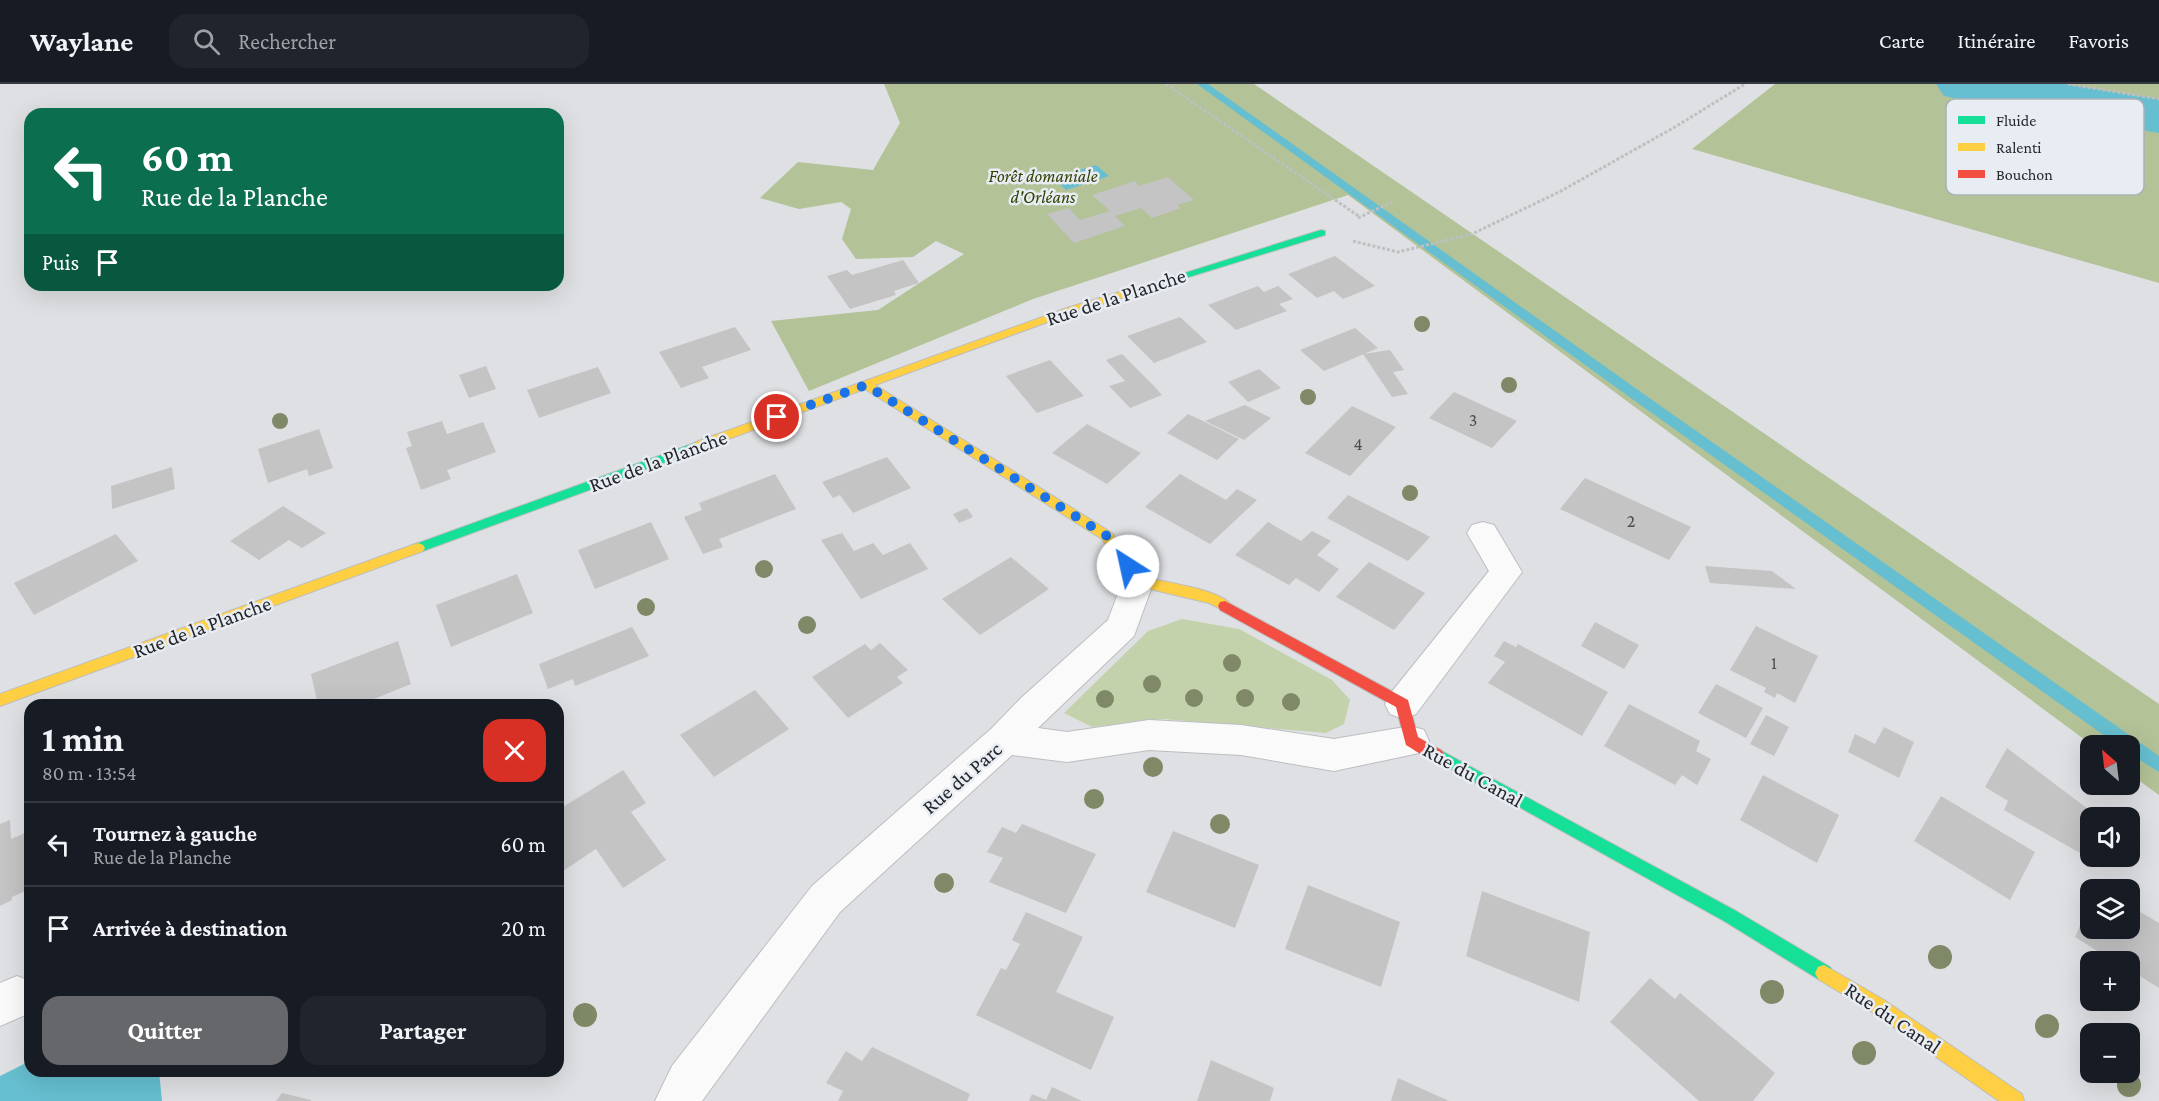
<!DOCTYPE html>
<html lang="fr">
<meta charset="utf-8">
<style>
body{margin:0;font-family:"Crimson Pro",serif;background:#20242c;color:#f1f3f6;height:100vh;display:flex;flex-direction:column;font-size:22px;white-space:nowrap}
*{box-sizing:border-box;margin:0}
p{font-size:20px;color:#9ea1a6}
.icon{flex:none;width:33px;height:33px;fill:none;stroke:currentColor;stroke-width:2;stroke-linecap:round;stroke-linejoin:round}
.map{position:relative;flex:1;overflow:hidden}
.side{position:absolute;left:24px;top:615px;width:540px;height:378px;display:flex;flex-direction:column;background:#171b24;border-radius:18px;box-shadow:0 6px 24px #0002}
.side>*{flex:none}
.guide{position:absolute;left:24px;top:24px;width:540px;height:183px;border-radius:18px;box-shadow:0 6px 24px #0002;background:#0b6e4f;color:#fff;overflow:hidden}
.needle{width:39px;rotate:332deg}
.fabs{position:absolute;left:2080px;top:651px;display:grid;gap:12px}
.fabs a{display:grid;place-items:center;width:60px;height:60px;border-radius:12px;background:#171b24;box-shadow:0 6px 24px #0002;font-size:30px}
.pin{position:absolute;display:grid;place-items:center;width:51px;height:51px;color:#fff;margin:-26px;border:3px solid #fff;border-radius:50%;box-shadow:0 2px 6px #0007}
.me{position:absolute;width:66px;margin:-33px;rotate:325deg;stroke-linejoin:round;filter:drop-shadow(0 0 4px #0008)}
.turn{display:flex;align-items:center;gap:21px;height:126px;padding:0 18px;font-size:27px}
.turn .icon{width:78px;height:78px;stroke-width:2.5}
.turn b{display:block;font-size:42px;line-height:51px}
.then{display:flex;align-items:center;height:57px;padding:0 18px;background:#0003;gap:12px;font-size:22px}
.round{display:grid;place-items:center;flex:none;width:63px;height:63px;border-radius:18px;background:#20242c}
.overview{display:flex;align-items:center;justify-content:space-between;height:102px;padding:0 18px}
h1{font-size:36px;font-weight:700;line-height:45px}
.primary-button{display:flex;gap:12px;margin-top:auto;padding:12px 18px}
.primary-button a{flex:1;height:69px;border-radius:18px;background:#66676a;color:#fff;font-size:24px;font-weight:700;line-height:69px;text-align:center}
.primary-button a+a{background:#20242c;color:#f1f3f6}
ul{padding:0;list-style:none}
li{display:flex;align-items:center;gap:18px;height:84px;padding:0 18px;border-top:2px solid #363941}
li div{flex:1}
li b{display:block;font-size:22px}
li em{font-style:normal}
header{display:flex;align-items:center;gap:36px;box-sizing:border-box;height:84px;padding:0 30px;background:#171b24;border-bottom:2px solid #363941}
header strong{font-size:28px}
nav{display:flex;gap:33px;margin-inline-start:auto;font-size:21px}
.search{width:420px;height:54px;background:#20242c;display:flex;align-items:center;gap:15px;box-sizing:border-box;padding:0 21px;border-radius:18px;color:#9ea1a6;font-size:22px}
.map>svg:first-child{display:block}
.green{fill:#c4d2ac}
.forest{fill:#b3c297}
.water{fill:#66bfd0}
.lines{fill:none;stroke-linecap:round;stroke-linejoin:round}
.stream{fill:#66bfd0;fill-rule:evenodd}
.river{fill:#66bfd0;fill-rule:evenodd}
.building{fill:#c4c4c5}
.street-casing{stroke:#bcbec0;stroke-width:2}
.fast-casing{stroke:#bcbec0;stroke-width:2}
.slow-casing{stroke:#bcbec0;stroke-width:2}
.jam-casing{stroke:#bcbec0;stroke-width:2}
.path{stroke:#bebfc0;stroke-width:3;stroke-dasharray:3 2;stroke-linecap:butt}
.street{fill:#fafafb;fill-rule:evenodd}
.fast{fill:#16e098;fill-rule:evenodd}
.slow{fill:#ffcf43;fill-rule:evenodd}
.jam{fill:#f24e42;fill-rule:evenodd}
.tree{fill:#7f8967}
.route{stroke:#1a73e8;stroke-width:10;stroke-dasharray:0 18}
.labels{text-anchor:middle;dominant-baseline:central;stroke-width:5;stroke-linejoin:round;paint-order:stroke}
.far-park-label{font-size:18px;font-style:italic;fill:#324102;stroke:#e8ecf3}
.number-label{font-size:18px;fill:#4d4e50}
.street-label{font-size:21px;fill:#252629;stroke:#e8ecf3}
.key{fill:#e8ecf3;stroke:#aeb1b6;stroke-width:1.5}
.key-label{font-size:16px;fill:#252629}
</style>
<header>
<strong>Waylane</strong>
<div class="search"><svg class="icon" aria-label="search" viewBox="0 0 24 24"><circle cx="10" cy="10" r="6"/><path d="M15 15l6 6"/></svg>Rechercher</div>
<nav><a>Carte</a><a>Itinéraire</a><a>Favoris</a></nav>
</header>
<div class="map">
<svg width="2159" height="1017" viewBox="0 0 2159 1017">
<rect width="100%" height="100%" fill="#dee0e3"/>
<path class="green" d="M1182 535 1239 545 1332 596 1350 616 1344 640 1326 649 1164 635 1092 643 1064 629 1148 547Z"/>
<g class="forest">
<path d="M884 0H1254L2159 620V711L2130 690V662L2092 661 1348 111 1033 215 809 307 771 237 878 226 964 170 936 157 913 173 856 175 842 155 851 125 841 118 799 125 760 114 798 78 873 86 900 39Z"/>
<path d="M1775 0H2159V199L1692 65Z"/>
</g>
<g class="water">
<path d="M1096 81 1109 92 1066 106 1053 94Z"/>
<path d="M30 977V987H159L162 1017H0V992Z"/>
</g>
<g class="lines">
<path class="stream" d="M1197 0H1208L1638 306 2159 672V688L2130 670V662H2119L1628 312Z"/>
<path class="river" d="M1936 0H2065L2159 15V49L1963 16 1944 12Z"/>
</g>
<g class="building">
<path d="M1168 93 1194 116 1177 121 1181 124 1152 134 1141 124 1115 132 1125 142 1074 159 1047 130 1069 124 1080 136 1110 127 1092 111 1135 97 1139 102Z"/>
<path d="M1335 172 1375 202 1343 215 1334 207 1317 214 1288 190Z"/>
<path d="M903 176 919 199 894 207 896 211 850 225 827 192 847 186 852 191Z"/>
<path d="M1258 202 1264 208 1278 202 1293 215 1279 220 1287 227 1236 246 1208 221Z"/>
<path d="M1180 233 1207 258 1154 279 1127 252Z"/>
<path d="M735 243 751 266 702 283 709 294 681 304 659 268Z"/>
<path d="M1355 244 1378 264 1324 287 1300 266Z"/>
<path d="M1390 266 1404 286 1393 288 1408 310 1392 313 1363 270Z"/>
<path d="M1122 270 1153 301 1162 311 1130 324 1109 302 1125 297 1106 276Z"/>
<path d="M1050 276 1084 312 1037 329 1006 292Z"/>
<path d="M486 282 496 305 469 314 459 291Z"/>
<path d="M598 283 611 309 539 334 527 306Z"/>
<path d="M1259 285 1281 304 1248 318 1228 298Z"/>
<path d="M1454 308 1517 337 1492 364 1429 334Z"/>
<path d="M1245 321 1271 334 1244 356 1205 337Z"/>
<path d="M1352 322 1396 343 1350 392 1305 369Z"/>
<path d="M1188 330 1203 337 1239 355 1217 376 1167 349Z"/>
<path d="M442 337 447 350 483 338 496 368 447 386 451 395 421 406 406 364 412 362 407 348Z"/>
<path d="M1087 340 1141 369 1107 400 1052 369Z"/>
<path d="M319 345 333 384 309 392 307 385 268 399 258 365Z"/>
<path d="M887 373 911 404 853 429 840 411 833 414 822 398Z"/>
<path d="M172 383 175 405 112 425 111 402Z"/>
<path d="M775 390 796 425 719 455 723 463 703 470 684 433 702 426 699 419Z"/>
<path d="M1180 390 1226 416 1237 405 1257 416 1210 460 1145 423Z"/>
<path d="M1585 394 1691 443 1669 476 1560 425Z"/>
<path d="M1348 411 1421 448 1430 453 1408 477 1327 434Z"/>
<path d="M283 422 326 449 302 464 289 456 259 476 230 457Z"/>
<path d="M967 424 973 433 959 439 953 430Z"/>
<path d="M651 438 669 475 595 505 578 466Z"/>
<path d="M1268 438 1301 457 1312 447 1331 457 1317 471 1339 485 1319 508 1296 494 1289 501 1235 471Z"/>
<path d="M842 449 854 467 873 459 883 471 910 459 928 485 861 515 821 456Z"/>
<path d="M116 450 138 477 34 531 14 499Z"/>
<path d="M1011 473 1049 505 980 551 942 515Z"/>
<path d="M1369 478 1425 509 1394 546 1336 513Z"/>
<path d="M1705 482 1772 487 1796 505 1710 499Z"/>
<path d="M517 490 533 529 451 563 436 521Z"/>
<path d="M1595 538 1639 561 1624 585 1581 562Z"/>
<path d="M1756 542 1818 572 1795 619 1777 609 1775 614 1764 608 1766 604 1730 586Z"/>
<path d="M632 543 649 572 575 602 573 595 548 605 539 580Z"/>
<path d="M398 557 411 600 359 621H318L311 590Z"/>
<path d="M1504 557 1516 563 1518 560 1608 608 1582 652 1488 599 1505 578 1494 572Z"/>
<path d="M880 559 908 586 897 593 903 599 848 634 812 593 865 560 871 566Z"/>
<path d="M1716 600 1763 624 1746 654 1698 629Z"/>
<path d="M755 606 789 645 714 693 680 651Z"/>
<path d="M1629 620 1700 657 1696 667 1711 675 1697 701 1682 691 1675 701 1604 662Z"/>
<path d="M1766 631 1789 643 1774 672 1750 660Z"/>
<path d="M1884 643 1914 658 1899 694 1848 668 1855 650 1875 660Z"/>
<path d="M2007 664 2100 734H2091V772H2107L2103 782 2004 726 2008 717 1985 703Z"/>
<path d="M623 686 646 719 631 728 666 776 623 804 596 765 563 787 558 779V726Z"/>
<path d="M1763 691 1839 731 1817 779 1740 736Z"/>
<path d="M1941 712 2035 768 2010 816 1914 757Z"/>
<path d="M10 736 11 755 30 747V805L12 813V816L0 822V740Z"/>
<path d="M1022 740 1096 770 1066 829 989 798 1003 774 987 768 1002 743 1016 749Z"/>
<path d="M1173 747 1259 781 1235 844 1146 808Z"/>
<path d="M1308 801 1400 838 1381 903 1285 865Z"/>
<path d="M1482 807 1590 848 1579 918 1466 872Z"/>
<path d="M2091 817V844H2130V822L2159 839V904L2130 886V878H2115L2075 853Z"/>
<path d="M1026 828 1083 853 1056 908 1114 933 1091 986 976 931 1001 884 1006 886 1020 860 1012 856Z"/>
<path d="M1650 894 1675 915 1680 909 1775 989 1753 1017H1699L1610 938Z"/>
<path d="M872 963 970 1010 967 1017H838L843 1007 826 999 846 967 862 977Z"/>
<path d="M1211 976 1274 1004 1270 1017H1197Z"/>
<path d="M1398 994 1449 1017H1391Z"/>
<path d="M1052 1003 1082 1017H1029L1032 1010 1046 1016Z"/>
<path d="M282 1009 311 1016V1017H276Z"/>
</g>
<g class="lines">
<defs>
<g id="street">
<path d="M1483 438 1494 441 1522 488 1416 630 1403 635 1390 630 1385 620 1390 610 1489 487 1467 449 1472 441Z"/>
<path d="M1138 485 1150 488 1154 497 1134 552 1038 644 1067 648 1149 636 1241 641 1334 655 1411 642 1424 646 1429 657 1424 668 1334 687 1241 671 1149 666 1067 678 1012 671 840 828 702 1017H655L672 982 812 802 992 644 1021 614 1108 536 1126 488Z"/>
<path d="M17 892 30 897V929L0 942V899Z"/>
</g>
<g id="fast">
<path d="M1321 146 1325 147V151L1137 209H1129L1128 207Z"/>
<path d="M700 357 704 358 706 361 704 364 423 467H413L411 464 413 461Z"/>
<path d="M1436 664 1736 827 1830 883 1833 889 1830 895 1824 897 1818 895 1724 837 1431 674 1428 670 1431 666Z"/>
</g>
<g id="slow">
<path d="M1133 204 1137 205V209L1078 227 875 301 1112 449 1142 493C1163 498 1221 505 1232 522L1230 526 1225 527 1209 519 1133 501 1102 455 865 305 704 364H696L694 361 696 358 1070 223Z"/>
<path d="M418 459 423 461 425 464 423 467 0 622V610Z"/>
<path d="M1824 881 1884 916 2022 1010 2024 1017H1999L1872 928 1818 895 1815 889 1818 883Z"/>
</g>
<path id="jam" d="M1225 517 1408 616 1418 653 1441 666 1444 670 1441 674C1430 678 1416 667 1406 661L1396 623 1220 526 1218 522 1220 518Z"/>
</defs>
<use href="#street" class="street-casing"/>
<use href="#fast" class="fast-casing"/>
<use href="#slow" class="slow-casing"/>
<use href="#jam" class="jam-casing"/>
<g class="path">
<path d="M1166 0 1360 133"/>
<path d="M2068 0 2159 15"/>
<path d="M1358 134 1394 117"/>
<path d="M1353 157 1398 168 1472 150 1561 107 1675 43 1745 0"/>
</g>
<use href="#street" class="street"/>
<use href="#fast" class="fast"/>
<use href="#slow" class="slow"/>
<use href="#jam" class="jam"/>
</g>
<g class="tree">
<circle cx="1422" cy="240" r="8"/>
<circle cx="1509" cy="301" r="8"/>
<circle cx="1308" cy="313" r="8"/>
<circle cx="280" cy="337" r="8"/>
<circle cx="1410" cy="409" r="8"/>
<circle cx="764" cy="485" r="9"/>
<circle cx="646" cy="523" r="9"/>
<circle cx="807" cy="541" r="9"/>
<circle cx="1232" cy="579" r="9"/>
<circle cx="1152" cy="600" r="9"/>
<circle cx="1194" cy="614" r="9"/>
<circle cx="1245" cy="614" r="9"/>
<circle cx="1105" cy="615" r="9"/>
<circle cx="1291" cy="618" r="9"/>
<circle cx="1153" cy="683" r="10"/>
<circle cx="1094" cy="715" r="10"/>
<circle cx="1220" cy="740" r="10"/>
<circle cx="944" cy="799" r="10"/>
<circle cx="1940" cy="873" r="12"/>
<circle cx="1772" cy="908" r="12"/>
<circle cx="585" cy="931" r="12"/>
<circle cx="2047" cy="942" r="12"/>
<circle cx="1864" cy="969" r="12"/>
<circle cx="2129" cy="1001" r="12"/>
</g>
<g class="lines">
<path class="route" d="M777 333 866 301 1107 452 1128 482"/>
</g>
<g class="labels">
<g class="far-park-label">
<text x="1043" y="92">Forêt domaniale<tspan x="1043" dy="21">d'Orléans</tspan></text>
</g>
<g class="number-label">
<text x="1473" y="336">3</text>
<text x="1358" y="360">4</text>
<text x="1631" y="437">2</text>
<text x="1774" y="579">1</text>
</g>
<g class="street-label">
<text transform="translate(1116 213) rotate(-18)">Rue de la Planche</text>
<text transform="translate(658 377) rotate(-20)">Rue de la Planche</text>
<text transform="translate(202 543) rotate(-20)">Rue de la Planche</text>
<text transform="translate(1473 691) rotate(29)">Rue du Canal</text>
<text transform="translate(962 694) rotate(-41)">Rue du Parc</text>
<text transform="translate(1893 934) rotate(34)">Rue du Canal</text>
</g>
</g>
<rect x="1946" y="15" width="198" height="96" rx="9" class="key"/>
<rect x="1958" y="32" width="27" height="8" fill="#16e098"/>
<rect x="1958" y="59" width="27" height="8" fill="#ffcf43"/>
<rect x="1958" y="86" width="27" height="8" fill="#f24e42"/>
<g class="key-label">
<text x="1996" y="42">Fluide</text>
<text x="1996" y="69">Ralenti</text>
<text x="1996" y="96">Bouchon</text>
</g>
</svg>
<div class="fabs">
<a><svg class="needle" viewBox="-14 -14 28 28"><path d="M0-13l5 13h-10z" fill="#e53935"/><path d="M0 13l5-13h-10z" fill="#9ea1a6"/></svg></a>
<a><svg class="icon" aria-label="sound" viewBox="0 0 24 24"><path d="M4 9h4l5-4v14l-5-4H4zM17 9q2 3 0 6"/></svg></a>
<a><svg class="icon" aria-label="layers" viewBox="0 0 24 24"><path d="M12 4l9 5-9 5-9-5zM3 14l9 5 9-5"/></svg></a>
<a>+</a>
<a>−</a>
</div>
<div class="pin" style="left:777px;top:333px;background:#d93025"><svg class="icon" aria-label="arrive" viewBox="0 0 24 24"><path d="M6 21V4h12l-3 4 3 4H6"/></svg></div>
<svg class="me" style="left:1128px;top:482px" viewBox="-20 -20 40 40"><circle r="19" fill="#fff"/><path d="M0-13L10 11 0 6-10 11z" fill="#1a73e8"/></svg>
<div class="guide">
<div class="turn"><svg class="icon" aria-label="left" viewBox="0 0 24 24"><path d="M17 20v-9H6M10 6l-5 5 5 5"/></svg><div><b>60 m</b>Rue de la Planche</div></div>
<div class="then">Puis<svg class="icon" aria-label="arrive" viewBox="0 0 24 24"><path d="M6 21V4h12l-3 4 3 4H6"/></svg></div>
</div>
<section class="side">
<div class="overview"><div><h1>1 min</h1><p>80 m · 13:54</p></div><a class="round" style="background:#d93025;color:#fff"><svg class="icon" aria-label="close" viewBox="0 0 24 24"><path d="M6 6l12 12M18 6L6 18"/></svg></a></div>
<ul>
<li><svg class="icon" aria-label="left" viewBox="0 0 24 24"><path d="M17 20v-9H6M10 6l-5 5 5 5"/></svg><div><b>Tournez à gauche</b><p>Rue de la Planche</p></div><em>60 m</em></li>
<li><svg class="icon" aria-label="arrive" viewBox="0 0 24 24"><path d="M6 21V4h12l-3 4 3 4H6"/></svg><div><b>Arrivée à destination</b></div><em>20 m</em></li>
</ul>
<div class="primary-button"><a>Quitter</a><a>Partager</a></div>
</section>
</div>
